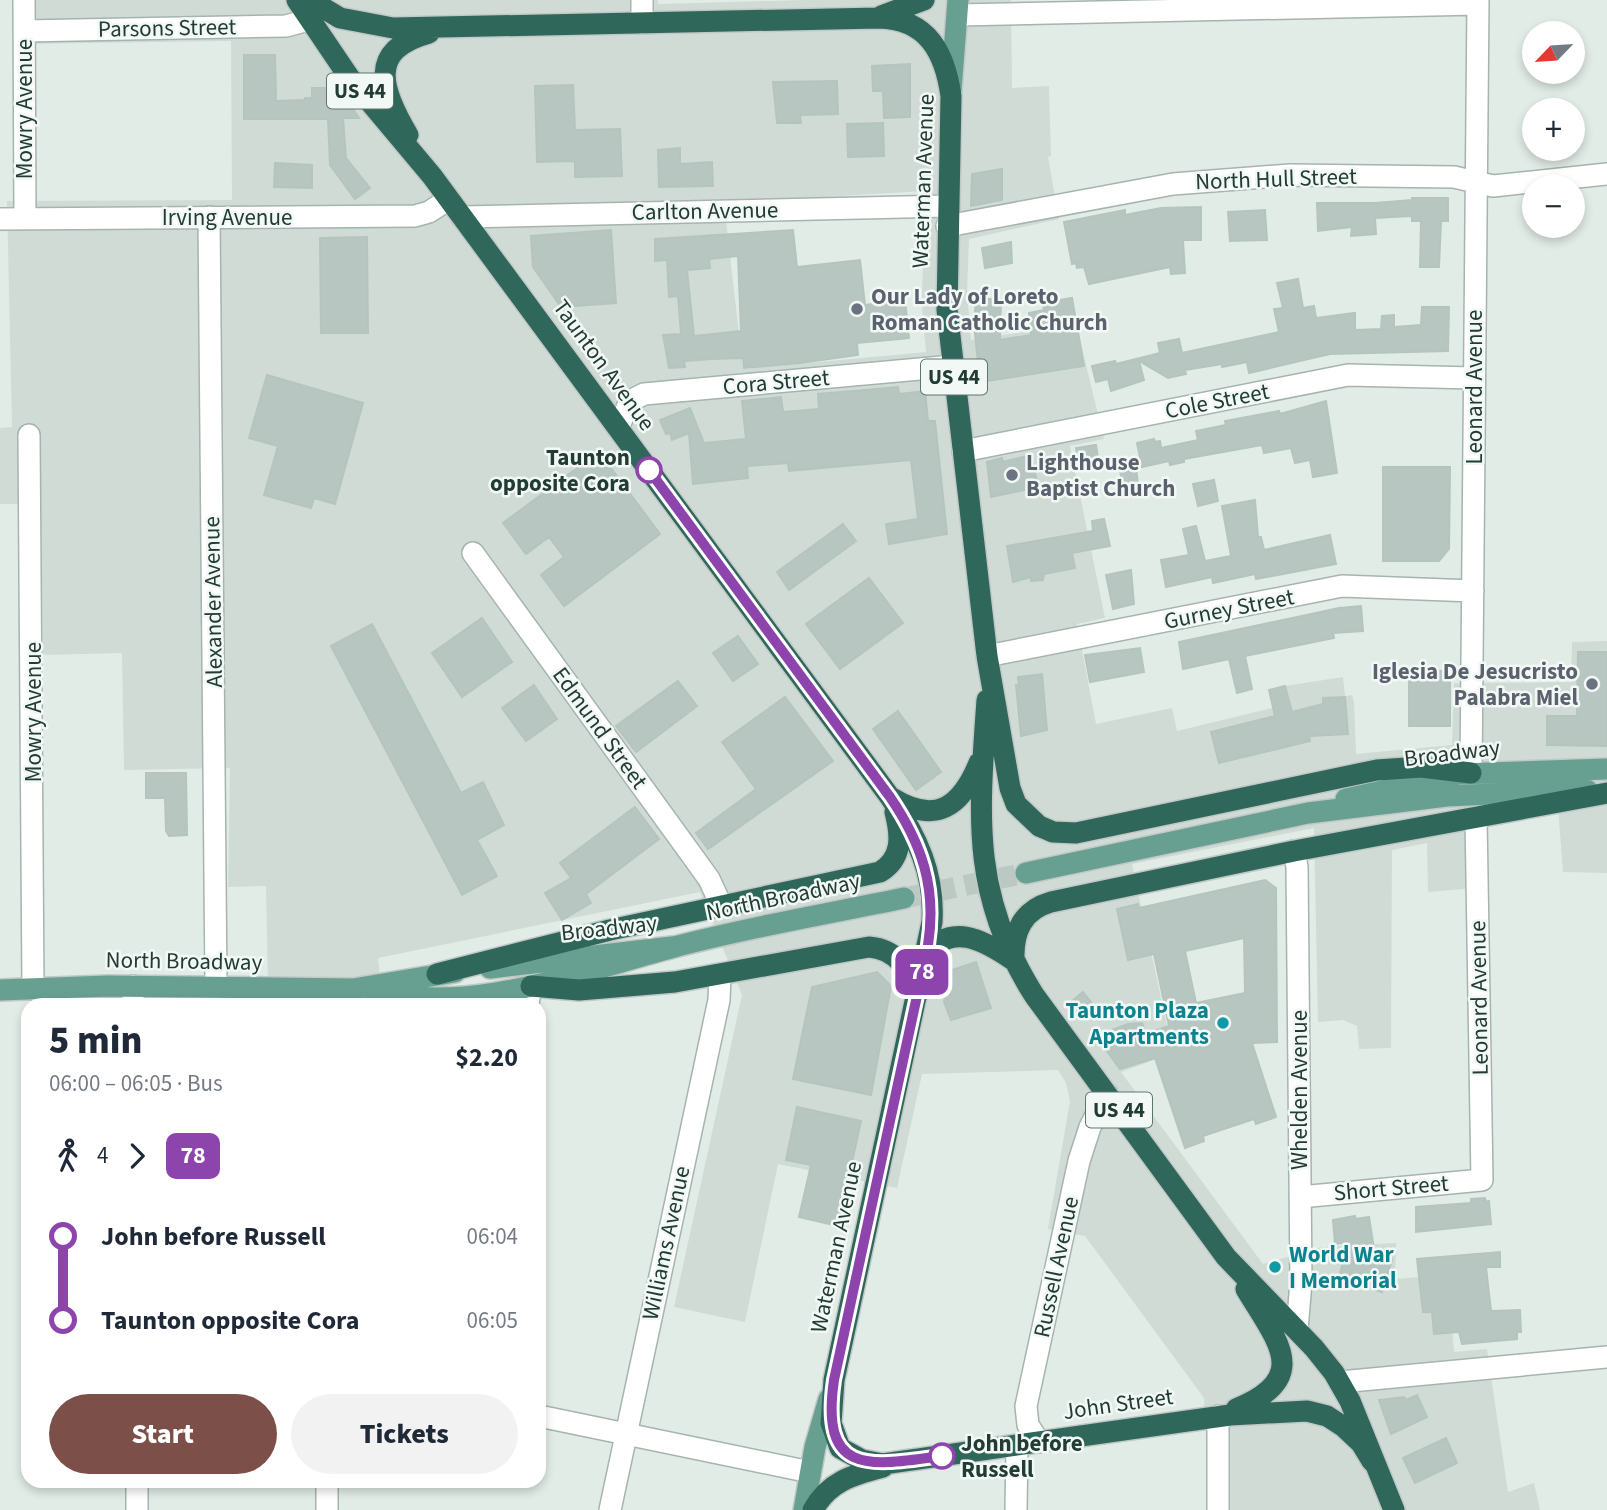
<!DOCTYPE html>
<meta charset="utf-8">
<style>
:root{--surface:#fff;--page:#f2f2f3;--text:#1f2937;--muted:#747a83;--accent:#7c4f48}
body{margin:0;font-family:"Source Sans 3",sans-serif;background:var(--page);color:var(--text);height:100vh;display:flex;flex-direction:column;font-size:26px;white-space:nowrap}
*{box-sizing:border-box;margin:0}
p{font-size:23px;color:var(--muted)}
.icon{flex:none;width:38px;height:38px;fill:none;stroke:currentColor;stroke-width:2;stroke-linecap:round;stroke-linejoin:round}
.map{position:relative;flex:1;overflow:hidden}
.details{position:absolute;left:21px;top:998px;width:525px;height:490px;display:flex;flex-direction:column;background:var(--surface);border-radius:21px;box-shadow:0 4px 10px #0003}
.details>*{flex:none}
.badge{padding:0 14px;border-radius:10px;font-size:24px;line-height:46px}
.needle{width:46px;rotate:245deg}
.fabs{position:absolute;left:1522px;top:21px;display:grid;gap:14px}
.fabs a{display:grid;place-items:center;width:63px;height:63px;border-radius:50%;background:var(--surface);box-shadow:0 4px 10px #0003;font-size:35px}
.map>.badge{position:absolute;translate:-50% -50%;box-shadow:0 0 0 4px #fff}
.legs{display:flex;align-items:center;gap:10px;height:77px;padding:0 28px;font-size:23px}
.legs p{margin-inline-start:auto}
.head{display:flex;align-items:center;justify-content:space-between;height:119px;padding:0 28px}
h1{font-size:38px;font-weight:800;line-height:52px}
.action{display:flex;gap:14px;margin-top:auto;padding:14px 28px}
.action a{flex:1;height:80px;border-radius:42px;background:var(--accent);color:#fff;font-size:28px;font-weight:800;line-height:80px;text-align:center}
.action a+a{background:var(--page);color:var(--text)}
ul{padding:0 28px;list-style:none}
li{display:flex;align-items:center;gap:24px;height:84px;font-size:26px}
li i{display:grid;place-items:center;width:10px;height:100%;margin:0 9px;background:currentColor}
li i::after{content:'';width:18px;height:18px;margin:-9px;border:5px solid;border-radius:50%;background:var(--surface)}
li p{margin-inline-start:auto}
li:first-child i{background:linear-gradient(#0000 50%,currentColor 0)}
li:last-child i{background:linear-gradient(currentColor 50%,#0000 0)}
.map>svg:first-child{display:block}
.built{fill:#d0dbd6;fill-rule:evenodd}
.building{fill:#b7c6c0;stroke:#b4c5be;stroke-width:2;fill-rule:evenodd}
.lines{fill:none;stroke-linecap:round;stroke-linejoin:round}
.major-tunnel{stroke:#bcc9c3;stroke-width:21;stroke-dasharray:21 10;stroke-linecap:butt}
.minor-casing{stroke:#a5b4ae;stroke-width:24}
.major-casing{stroke:#c1c8c6;stroke-width:24}
.highway-casing{stroke:#c1c8c6;stroke-width:24}
.minor{stroke:#fff;stroke-width:21}
.major{stroke:#67a090;stroke-width:21}
.highway{stroke:#2f675b;stroke-width:21}
.line-1-casing{stroke:#fff;stroke-width:16}
.line-1{stroke:#8e44ad;stroke-width:10}
.worship-dot{fill:#6b7280;stroke:#f2f8f5;stroke-width:2.5}
.stop-1-dot{fill:#fff;stroke:#8e44ad;stroke-width:3.5}
.culture-dot{fill:#0f9aa8;stroke:#f2f8f5;stroke-width:2.5}
.labels{text-anchor:middle;dominant-baseline:central;stroke-width:5;stroke-linejoin:round;paint-order:stroke}
.shield{fill:#f2f8f5;stroke:#60746e;stroke-width:2}
.shield-label{font-size:21px;font-weight:bold;fill:#223c34}
.street-label{font-size:23px;fill:#223c34;stroke:#f2f8f5}
.worship-label{font-size:23px;font-weight:bold;fill:#5b616d;stroke:#f2f8f5;text-anchor:start}
.stop-label{font-size:23px;font-weight:bold;fill:#223c34;stroke:#f2f8f5;text-anchor:end}
.culture-label{font-size:23px;font-weight:bold;fill:#0d838f;stroke:#f2f8f5;text-anchor:end}
</style>
<div class="map">
<svg width="1607" height="1510" viewBox="0 0 1607 1510">
<rect width="100%" height="100%" fill="#e2ece7"/>
<path class="built" d="M13,0H658V4L804,0H1011L1012,88L1049,86L1051,156L1048,157L1059,219L969,239L967,293L971,340L1076,324L1104,439L1070,446L1105,618L1077,624L1096,724L1172,708L1177,731L1289,704L1285,686L1343,677L1345,696L1352,695L1354,702L1356,754L1452,745L1454,683L1571,682L1572,642L1607,641V873L1563,872L1556,782L1472,787L1475,888L1428,892L1427,843L1392,850L1391,1048L1359,1049L1357,1026L1343,1020L1318,1022L1314,828L1132,864L1173,1053L1121,1072L1263,1264L1321,1247L1396,1243L1395,1279L1448,1275L1454,1352L1487,1349L1508,1492L1534,1483L1540,1510H1210L1204,1398L1085,1236L1048,1229L1070,1101L1066,1083L1058,1070L922,1074L897,1188L778,1164L745,1322L674,1307L742,995L700,892L378,958L383,1004H225V987H268L266,886L228,887L230,768L124,770L122,653L43,655L41,504H0V428L12,427L7,201L232,200L231,41L13,44ZM924,191L922,307L926,352L743,369L724,203Z"/>
<path class="building" d="M244,55H275L276,101L305,100V98H312V88H331V97H345L359,118H343L346,158L370,188L355,199L330,165L328,119H244Z
M910,64V117L884,118L883,91H873L872,66Z
M837,81L838,114L800,115L801,123H777L773,82Z
M573,85L575,130L620,129L622,176L575,177V161L537,162L535,86Z
M883,123L884,156L848,157L847,124Z
M680,148V164L712,162L713,186L659,187L658,150Z
M275,163L312,165V188L274,187Z
M1002,169V200L971,206L972,174Z
M1412,198H1448V221H1441L1439,267H1420L1421,221H1412V216L1375,218L1376,234L1351,236L1352,227L1318,231L1317,203H1375L1412,200Z
M1201,207V240H1183L1185,273L1171,274L1170,267L1089,284L1084,267L1077,268L1076,263L1072,264L1064,222L1125,210V215L1161,208Z
M1265,210L1267,240L1230,241L1228,212Z
M611,230L616,303L561,307L533,267L531,236Z
M793,230L797,267L860,260L865,305L905,300L909,338L857,343L858,355L800,363L744,368L743,358L712,359L684,361L685,367L669,368L663,335L681,334L678,296L669,297L667,260L655,261V239ZM738,256L741,331L694,336L687,270L710,268L709,259Z
M367,237L368,333H321L320,238Z
M1011,242L1012,263L985,268L982,248Z
M1298,279L1303,308L1314,306L1316,318L1355,313V330L1381,329L1382,316L1394,315V327L1421,325L1422,307H1449L1448,351L1330,354L1249,373L1247,362L1222,367V364L1185,370L1186,374L1168,378L1139,361L1144,380L1111,391L1108,379L1096,382L1092,366L1115,361L1116,364L1160,353L1158,343L1179,339L1182,353L1279,332L1274,309L1283,308L1277,283Z
M1072,298L1084,366L980,382L974,324L976,299H1001L1000,340L1031,335L1029,313L1044,310L1043,303Z
M267,375L363,403L335,504L314,498L311,508L264,495L278,446L249,438Z
M898,387L899,394L925,391L928,421H935L947,534L889,544L886,524L918,519L911,460L789,471L788,463L747,466L748,478L693,484L689,433L672,440L670,433L666,434L660,420L690,408L704,443L746,439L742,401L781,397L783,412L819,409L818,394Z
M1326,401L1337,473L1313,477L1310,460L1295,463L1291,448L1264,453L1262,445L1184,459V462L1170,465L1169,461L1142,467L1137,443L1154,439L1155,442L1160,441L1161,448L1198,440L1196,431L1226,425L1225,421L1279,411L1280,414Z
M1096,445L1099,464L1080,468L1076,448Z
M599,452L660,534L564,606L541,575L564,557L549,537L526,554L503,523Z
M1031,455L1038,487L991,497L987,462L1002,458L1003,462Z
M1383,467H1450L1449,549L1439,561H1383Z
M1136,468L1138,484L1123,486L1120,470Z
M1214,480L1218,501L1198,506L1193,484Z
M1255,500L1258,537H1261L1264,550L1330,535L1336,564L1256,579L1255,574L1213,583L1212,577L1166,587L1161,560L1189,555L1183,529L1196,526L1205,561L1231,556L1222,506Z
M1104,519L1110,546L1072,553L1075,568L1044,574L1043,580L1031,581V577L1013,582L1007,546L1093,531L1092,521Z
M843,524L856,541L789,590L777,572Z
M1131,570L1134,604L1113,609L1106,575Z
M869,578L903,623L840,669L806,624Z
M1361,606L1363,631L1333,633L1334,638L1245,656L1252,689L1237,693L1229,659L1183,669L1179,642L1339,608Z
M482,618L512,662L462,697L432,653Z
M372,624L461,793L483,782L504,825L477,840L497,876L462,895L331,646Z
M738,636L758,664L733,681L713,653Z
M1140,648L1144,672L1090,682L1085,655Z
M1578,652H1607V746L1547,745V716H1577Z
M1409,671H1450V726H1409Z
M1042,674L1047,730L1021,736L1016,685L1019,686L1018,677Z
M678,681L697,706L636,752L616,726Z
M534,685L557,719L526,741L502,708Z
M1285,686L1292,712L1323,704V698L1345,697L1348,734L1309,736L1310,741L1219,763L1211,732L1275,716L1269,690Z
M785,697L833,761L708,849L696,833L756,789L722,742Z
M898,711L941,772L916,790L873,729Z
M146,773H186L187,835L169,836L166,831L165,798H146Z
M635,807L659,839L586,894L591,903L562,920L545,893L571,878L560,863Z
M1265,880L1276,888L1277,1042L1252,1043L1276,1117L1256,1124L1254,1119L1203,1136L1204,1141L1185,1148L1155,1058L1120,1069L1096,1036L1128,1024L1142,1023L1146,1034L1169,1026L1154,954L1128,960L1117,909L1138,904L1139,908ZM1244,938L1245,993L1196,1003L1185,951Z
M976,962L991,1008L951,1020L944,1002L949,971Z
M877,972L891,986L871,1095L793,1079L812,987Z
M1083,992L1091,1002L1079,1012L1071,1002Z
M797,1107L861,1121L838,1226L799,1217L811,1165L786,1160Z
M1485,1198L1486,1202L1489,1201L1491,1224L1416,1232V1207L1471,1203V1199Z
M1355,1216L1356,1219L1369,1217L1375,1255L1392,1260L1382,1292L1355,1284L1357,1278L1340,1273L1349,1242L1335,1244L1333,1220Z
M1500,1252V1267H1486L1491,1311L1520,1310L1521,1332H1517V1339L1462,1344L1459,1332L1434,1334L1432,1312H1423L1417,1259Z
M1417,1395L1427,1417L1391,1434L1379,1400L1404,1397L1406,1400Z
M1446,1438L1457,1463L1415,1483L1403,1458Z"/>
<g class="lines">
<path class="major-tunnel" d="M904,898L1026,873"/>
<defs>
<path id="minor" d="M24,0L25,219
M642,0V23
M958,15L1478,4
M24,31L286,26L308,20
M209,217L216,987
M462,217L948,206
M0,219L415,216L429,212L449,199
M947,226L1173,184L1290,175L1454,177L1493,186L1607,174
M618,428L630,401L644,394L953,366
M29,435L33,989
M963,451L1348,375L1474,378
M473,553L709,879L721,905
M987,656L1342,586L1473,591
M1471,773L1478,0
M1294,851L1297,867L1301,1282L1297,1330
M133,986V1004
M528,1004L531,986
M1300,1197L1482,1180L1476,817
M1340,1382L1607,1357
M539,1416L810,1472
M1039,1442L1028,1425L1026,1406L1079,1161L1090,1127L1107,1094
M137,1480V1510
M327,1480V1510
M610,1510L719,1000L720,975
M1016,1510L1017,1445
M1218,1510V1416"/>
<path id="major" d="M951,90L958,0
M1346,799L1459,774L1607,769
M1026,873L1308,813L1447,796L1587,790
M490,968L672,947
M370,989C464,1018 583,971 674,947C749,927 827,914 904,898
M0,990L107,986L353,989L455,972
M804,1510L815,1447L829,1399"/>
<path id="highway" d="M297,0L349,77L432,176L890,797C917,836 935,874 932,922L834,1380L831,1423L840,1448L862,1460L883,1464L1230,1415L1307,1411L1327,1416L1344,1427L1361,1443L1372,1461
M310,0L340,18L393,28L879,18C928,19 945,53 951,96L947,310L987,656L1010,788L1016,804L1039,826L1053,832L1076,833L1377,770L1421,767L1471,773
M881,16L924,0
M408,135C382,91 366,50 429,33
M987,700C979,814 970,894 1034,995L1226,1257L1314,1348L1334,1373L1350,1401L1394,1510
M892,798C936,825 961,807 979,763
M925,957C950,920 985,941 1013,960
M1014,959C1013,931 1023,910 1051,902L1294,851L1607,793
M437,974L610,930L880,872C903,858 901,836 895,812
M531,986L579,990L675,982L869,947C897,949 909,970 917,995
M1236,1409C1313,1378 1277,1341 1246,1289
M813,1510C829,1481 853,1475 883,1467"/>
</defs>
<use href="#minor" class="minor-casing"/>
<use href="#major" class="major-casing"/>
<use href="#highway" class="highway-casing"/>
<use href="#minor" class="minor"/>
<use href="#major" class="major"/>
<use href="#highway" class="highway"/>
</g>
<g class="lines">
<defs>
<path id="line-1" d="M649,470L890,797C922,844 937,888 928,945L834,1380C820,1476 869,1466 942,1456"/>
</defs>
<use href="#line-1" class="line-1-casing"/>
<use href="#line-1" class="line-1"/>
</g>
<g class="worship-dot">
<circle cx="857" cy="309" r="7"/>
<circle cx="1012" cy="475" r="7"/>
<circle cx="1592" cy="684" r="7"/>
</g>
<g class="stop-1-dot">
<circle cx="649" cy="470" r="12"/>
<circle cx="942" cy="1456" r="12"/>
</g>
<g class="culture-dot">
<circle cx="1223" cy="1023" r="7"/>
<circle cx="1275" cy="1267" r="7"/>
</g>
<g class="labels">
<g class="shield">
<rect x="327" y="73.5" width="66" height="35" rx="5"/>
<rect x="921" y="359.5" width="66" height="35" rx="5"/>
<rect x="1086" y="1092.5" width="66" height="35" rx="5"/>
</g>
<g class="shield-label">
<text x="360" y="91">US 44</text>
<text x="954" y="377">US 44</text>
<text x="1119" y="1110">US 44</text>
</g>
<g class="street-label">
<text transform="translate(167 28) rotate(-1)">Parsons Street</text>
<text transform="translate(24 109) rotate(-90)">Mowry Avenue</text>
<text transform="translate(1276 179) rotate(-2)">North Hull Street</text>
<text transform="translate(923 181) rotate(-88)">Waterman Avenue</text>
<text transform="translate(705 211) rotate(-1)">Carlton Avenue</text>
<text x="227" y="217">Irving Avenue</text>
<text transform="translate(604 365) rotate(54)">Taunton Avenue</text>
<text transform="translate(776 382) rotate(-5)">Cora Street</text>
<text transform="translate(1474 387) rotate(-90)">Leonard Avenue</text>
<text transform="translate(1217 401) rotate(-11)">Cole Street</text>
<text transform="translate(213 602) rotate(-91)">Alexander Avenue</text>
<text transform="translate(1229 609) rotate(-11)">Gurney Street</text>
<text transform="translate(33 712) rotate(-90)">Mowry Avenue</text>
<text transform="translate(600 728) rotate(54)">Edmund Street</text>
<text transform="translate(1452 753) rotate(-7)">Broadway</text>
<text transform="translate(783 897) rotate(-12)">North Broadway</text>
<text transform="translate(609 928) rotate(-6)">Broadway</text>
<text transform="translate(184 961) rotate(1)">North Broadway</text>
<text transform="translate(1479 998) rotate(-91)">Leonard Avenue</text>
<text transform="translate(1299 1090) rotate(-90)">Whelden Avenue</text>
<text transform="translate(1391 1188) rotate(-5)">Short Street</text>
<text transform="translate(666 1243) rotate(-78)">Williams Avenue</text>
<text transform="translate(836 1247) rotate(-78)">Waterman Avenue</text>
<text transform="translate(1056 1267) rotate(-78)">Russell Avenue</text>
<text transform="translate(1118 1404) rotate(-8)">John Street</text>
</g>
<g class="worship-label">
<text x="871" y="296">Our Lady of Loreto<tspan x="871" dy="26">Roman Catholic Church</tspan></text>
<text x="1026" y="462">Lighthouse<tspan x="1026" dy="26">Baptist Church</tspan></text>
<text x="1578" y="671" text-anchor="end">Iglesia De Jesucristo<tspan x="1578" dy="26">Palabra Miel</tspan></text>
</g>
<g class="stop-label">
<text x="630" y="457">Taunton<tspan x="630" dy="26">opposite Cora</tspan></text>
<text x="961" y="1443" text-anchor="start">John before<tspan x="961" dy="26">Russell</tspan></text>
</g>
<g class="culture-label">
<text x="1209" y="1010">Taunton Plaza<tspan x="1209" dy="26">Apartments</tspan></text>
<text x="1289" y="1254" text-anchor="start">World War<tspan x="1289" dy="26">I Memorial</tspan></text>
</g>
</g>
</svg>
<div class="fabs">
<a><svg class="needle" viewBox="-14 -14 28 28"><path d="M0-13l5 13h-10z" fill="#e53935"/><path d="M0 13l5-13h-10z" fill="#747a83"/></svg></a>
<a>+</a>
<a>−</a>
</div>
<b class="badge" style="left:922px;top:972px;background:#8e44ad;color:#fff">78</b>
<section class="details">
<div class="head"><div><h1>5 min</h1><p>06:00 – 06:05 · Bus</p></div><b>$2.20</b></div>
<div class="legs"><svg class="icon" aria-label="walk" viewBox="0 0 24 24"><circle cx="13" cy="4" r="2"/><path d="M13 8l-2 6 4 7M11 14l-3 7M7 12l3-4h3l4 4"/></svg>4<svg class="icon" aria-label="forward" viewBox="0 0 24 24"><path d="M9 5l7 7-7 7"/></svg><b class="badge" style="background:#8e44ad;color:#fff">78</b></div>
<ul>
<li><i style="color:#8e44ad"></i><b>John before Russell</b><p>06:04</p></li>
<li><i style="color:#8e44ad"></i><b>Taunton opposite Cora</b><p>06:05</p></li>
</ul>
<div class="action"><a>Start</a><a>Tickets</a></div>
</section>
</div>
